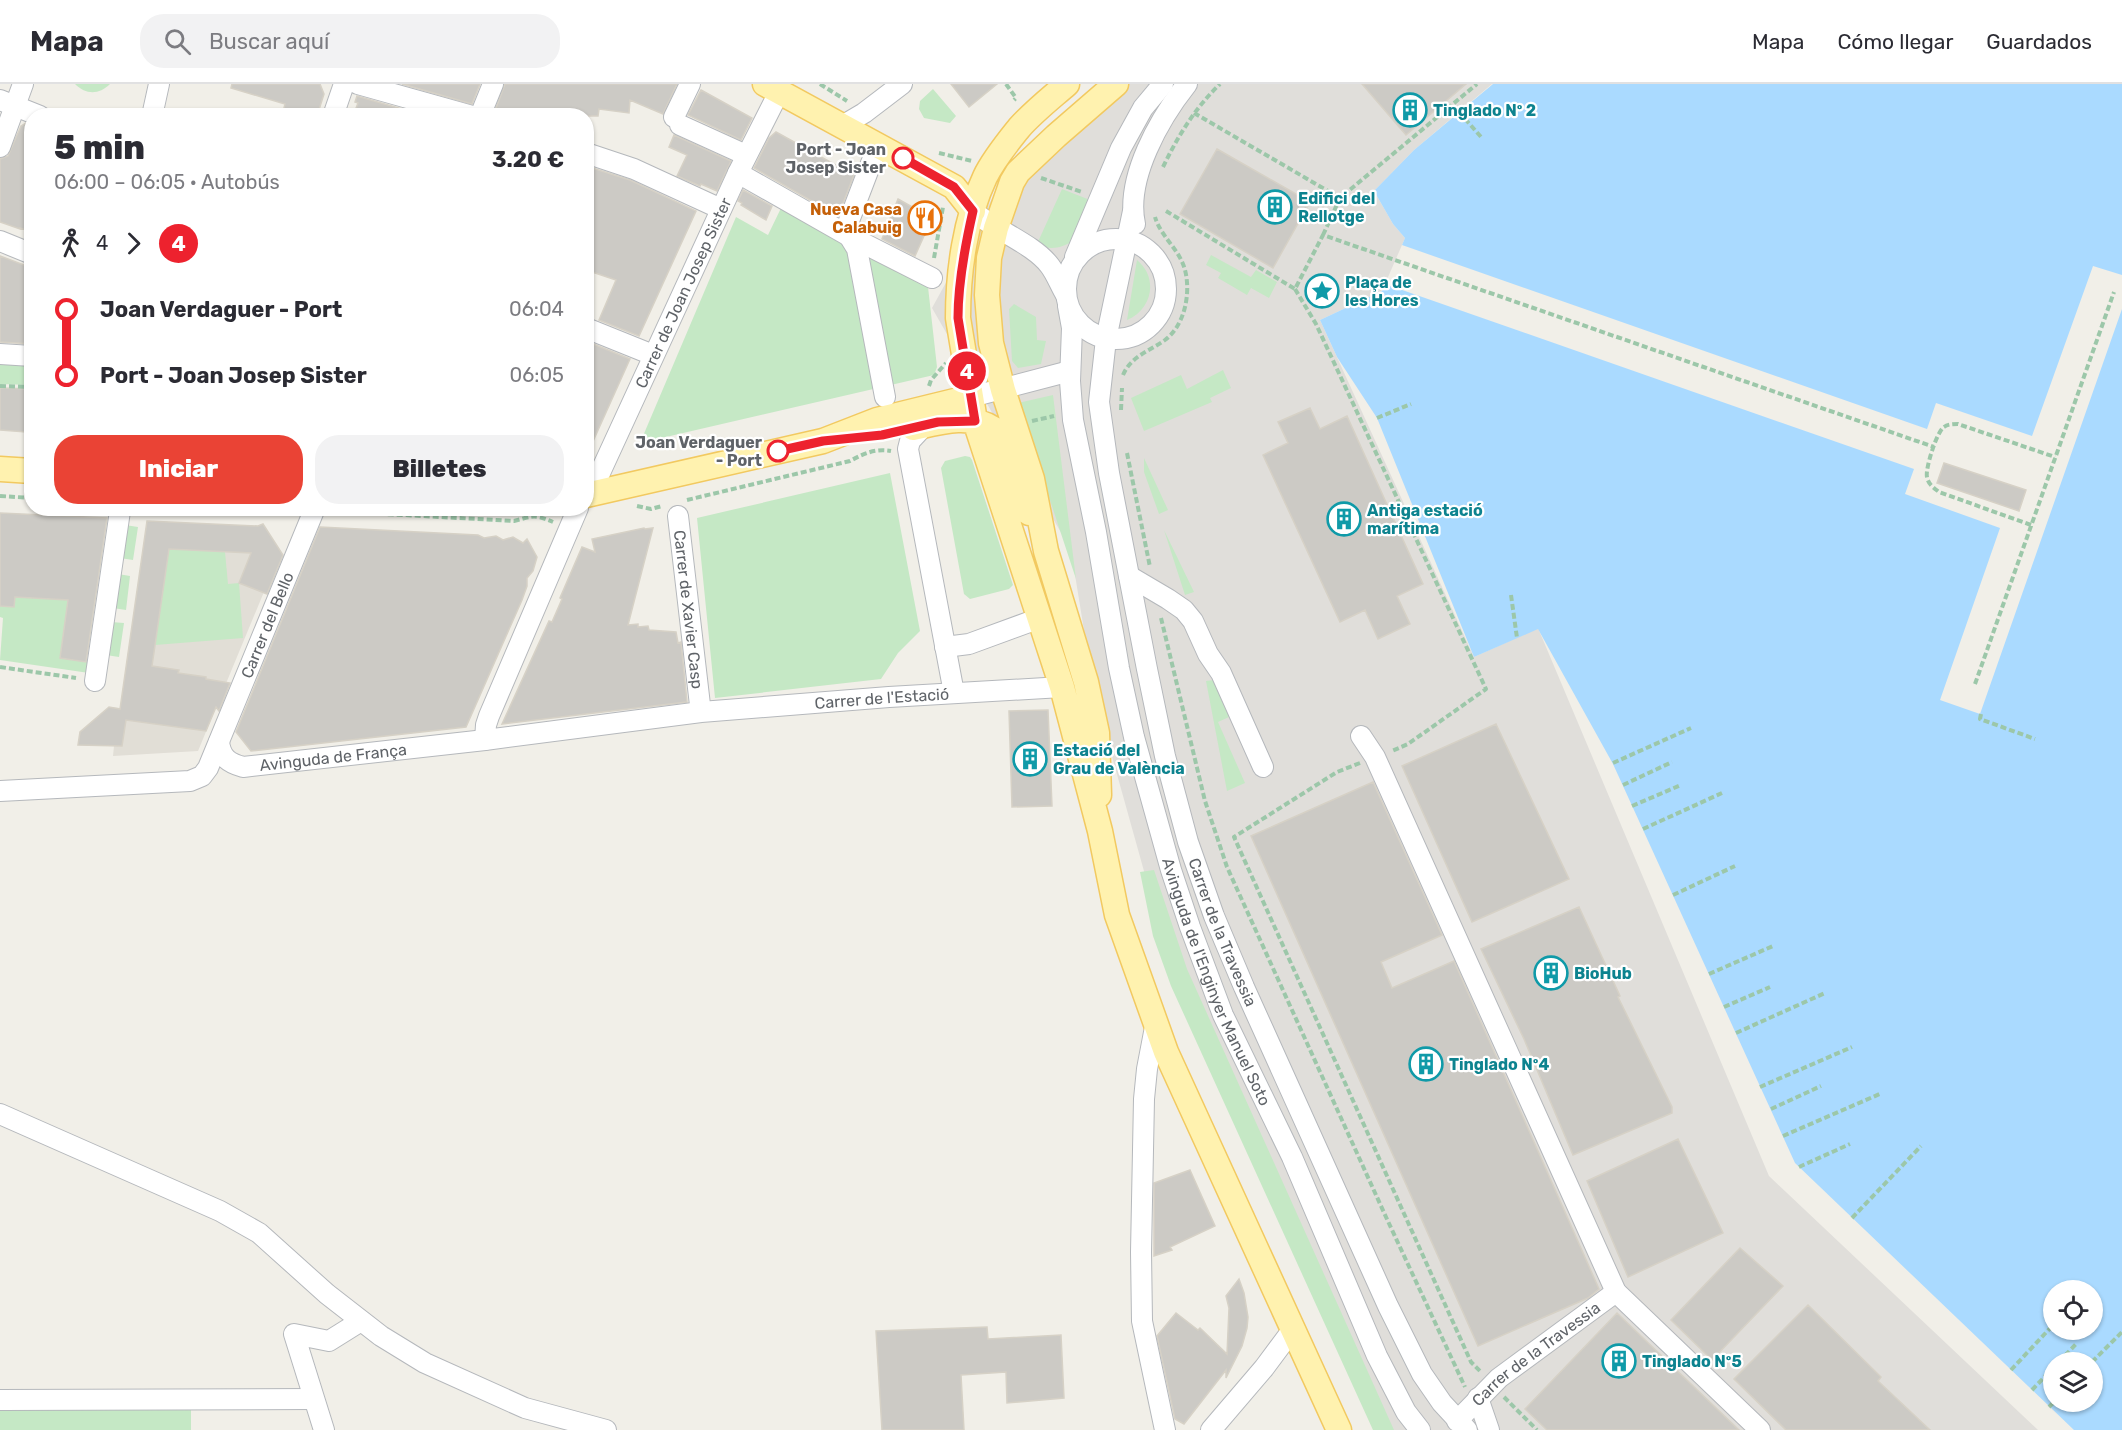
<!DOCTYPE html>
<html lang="es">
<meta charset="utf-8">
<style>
:root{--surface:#fff;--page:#f2f2f3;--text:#2b2b33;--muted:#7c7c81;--line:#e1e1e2;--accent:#ea4335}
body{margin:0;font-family:Rubik,sans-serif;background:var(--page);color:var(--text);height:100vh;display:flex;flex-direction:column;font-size:22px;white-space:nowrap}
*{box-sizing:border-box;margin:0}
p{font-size:20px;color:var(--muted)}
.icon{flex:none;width:33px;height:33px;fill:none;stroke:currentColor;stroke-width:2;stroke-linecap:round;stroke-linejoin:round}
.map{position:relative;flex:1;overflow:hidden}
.drawer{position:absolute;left:24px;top:24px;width:570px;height:408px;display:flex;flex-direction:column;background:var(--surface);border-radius:24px;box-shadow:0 2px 4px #0004}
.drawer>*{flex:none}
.badge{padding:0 12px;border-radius:20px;font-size:21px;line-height:39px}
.fabs{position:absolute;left:2043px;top:1196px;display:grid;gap:12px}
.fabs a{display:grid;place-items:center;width:60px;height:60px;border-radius:50%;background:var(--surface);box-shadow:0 2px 4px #0004;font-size:30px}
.map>.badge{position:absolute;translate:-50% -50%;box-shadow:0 0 0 3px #fff}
.legs{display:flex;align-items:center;gap:9px;height:66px;padding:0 30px;font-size:20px}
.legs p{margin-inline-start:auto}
.head{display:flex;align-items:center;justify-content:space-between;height:102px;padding:0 30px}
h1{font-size:33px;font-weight:800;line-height:45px}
.button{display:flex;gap:12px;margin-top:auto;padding:12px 30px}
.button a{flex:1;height:69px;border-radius:24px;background:var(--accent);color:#fff;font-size:24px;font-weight:800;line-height:69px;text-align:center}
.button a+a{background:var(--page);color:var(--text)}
ul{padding:0 30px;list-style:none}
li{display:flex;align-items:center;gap:21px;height:66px;font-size:22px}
li i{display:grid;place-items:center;width:9px;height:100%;margin:0 8px;background:currentColor}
li i::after{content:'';width:15px;height:15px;margin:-8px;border:4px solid;border-radius:50%;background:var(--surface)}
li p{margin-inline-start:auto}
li:first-child i{background:linear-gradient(#0000 50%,currentColor 0)}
li:last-child i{background:linear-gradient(currentColor 50%,#0000 0)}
header{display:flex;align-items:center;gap:36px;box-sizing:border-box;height:84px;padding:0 30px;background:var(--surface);border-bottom:2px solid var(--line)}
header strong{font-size:28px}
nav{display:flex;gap:33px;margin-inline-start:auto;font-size:21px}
.search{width:420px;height:54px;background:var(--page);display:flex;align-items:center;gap:15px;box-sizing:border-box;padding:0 21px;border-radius:24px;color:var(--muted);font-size:22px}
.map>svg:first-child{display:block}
.industrial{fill:#e0deda}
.education{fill:#e1ded6}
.green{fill:#c5e8c5}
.water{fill:#aadaff;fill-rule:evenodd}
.building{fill:#cccac5;stroke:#d6d1c6;stroke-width:1.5}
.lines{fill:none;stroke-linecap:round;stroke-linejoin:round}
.minor-casing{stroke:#b5b8bc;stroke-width:22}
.major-casing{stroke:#f2c960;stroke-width:27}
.path{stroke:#9cc7a9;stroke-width:4;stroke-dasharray:6 3;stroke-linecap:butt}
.minor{stroke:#fff;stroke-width:20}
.major{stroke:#fff2af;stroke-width:24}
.line-1-casing{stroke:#fff;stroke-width:14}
.line-1{stroke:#ed222e;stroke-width:9}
.stop-1-dot{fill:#fff;stroke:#ed222e;stroke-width:3}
.labels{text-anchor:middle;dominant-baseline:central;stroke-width:4.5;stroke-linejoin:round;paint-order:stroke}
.culture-label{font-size:16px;font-weight:bold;fill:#0d838f;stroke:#fff;text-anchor:start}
.stop-label{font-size:16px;font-weight:bold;fill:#5f6368;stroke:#fff;text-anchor:end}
.food-label{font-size:16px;font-weight:bold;fill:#c56008;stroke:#fff;text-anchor:end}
.street-label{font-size:16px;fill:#5f6368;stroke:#fff}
</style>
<header>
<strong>Mapa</strong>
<div class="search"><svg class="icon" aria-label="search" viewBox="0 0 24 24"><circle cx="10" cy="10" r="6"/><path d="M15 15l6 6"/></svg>Buscar aquí</div>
<nav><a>Mapa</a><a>Cómo llegar</a><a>Guardados</a></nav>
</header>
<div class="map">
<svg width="2122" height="1346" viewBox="0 0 2122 1346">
<rect width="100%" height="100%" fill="#f1efe8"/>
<path class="industrial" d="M1110,0H1492L1414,66L1374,107L1393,140L1405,154L1382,207L1320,236L1474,573L1538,544L1769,1092L2038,1346H1386L1161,848L1094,608L1071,466L932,224L1016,71Z"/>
<path class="education" d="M147,437L258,442L263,440L283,472L278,474L198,667L113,672L114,662L78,661L109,623L120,624Z"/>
<path class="green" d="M75,0H110C99,11 86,11 75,0Z
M933,5L956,32L950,39L924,34L919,25L920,17Z
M1062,105L1090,116L1073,157C1062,164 1049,167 1037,160Z
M782,122L927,194L937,283L934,291L640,359L736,133L768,151Z
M1211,171L1251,193L1256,186L1277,198L1269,214L1251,204L1247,211L1218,194L1221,189L1206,181Z
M1137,176C1159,194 1152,226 1127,236Z
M1014,220L1036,233L1037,256L1046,257L1041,280L1018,284L1012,277L1009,225Z
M0,276L31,278V301L0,300Z
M1223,286L1231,304L1210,314L1212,318L1144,347L1131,314L1181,291L1187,305Z
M1053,311L1076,495L1018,319Z
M965,372L970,373L972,376L1013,501L1009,505L970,515L964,510L941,384L945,377Z
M1144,374L1168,426L1159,430L1144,388Z
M890,389L920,547L898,569L881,595L715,614L697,434Z
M125,441L138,443L133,476L120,474Z
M1164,446L1194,508L1185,511Z
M169,465L225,468L228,500L239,499L243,554L155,561Z
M118,490L130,492L126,526L113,524Z
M15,513L68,516L60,574L91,578L89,589L0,576L3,534L0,533V522L14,523Z
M111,538L124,539L119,573L106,571Z
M1214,596L1229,633L1218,638L1245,699L1227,707L1206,597Z
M1154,786L1187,885L1394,1346H1373L1171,902L1153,852L1140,788Z
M0,1324L191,1325V1346H0Z"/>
<path class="water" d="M1493,0H2122V191L2093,182L2032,352L1936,319L1927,345L1402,161L1405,154L1393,140L1374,107L1414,66Z
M1385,200L1914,385L1905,410L2000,444L1940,616L1980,630L2122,225V1346H2074L1795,1079L1613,680L1538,545L1474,573L1377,334L1337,273L1320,236L1382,207ZM2054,1206H2092V1245H2054ZM2054,1278H2092V1317H2054Z"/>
<path class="building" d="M232,0H320L324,10L317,32H282L285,20L231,4Z
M402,0H480L472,20Z
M505,0H677L663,30L630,16L629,29L599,25L598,32H493Z
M951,0H997L969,23Z
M1362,0H1466L1406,51Z
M701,6L752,34L741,56L688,31Z
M357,12L426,32H353L358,19L355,18Z
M26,39L32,42V148L20,144V145L0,138V75L8,72L21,42Z
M776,48L854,91L838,132L754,84L769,54Z
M674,51L731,77L717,107L701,100L700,102L677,92L687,71L669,63Z
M1217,65L1310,118L1273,184L1180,130Z
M586,82L630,96L696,127L639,252L599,236L616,196L586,186Z
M743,106L772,122L766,136L741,121L742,119L738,117Z
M898,115L932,134L915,172L882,155Z
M0,172L32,184V260L0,258Z
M586,257L630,275L586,373Z
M0,304L32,305V345H27L26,348L0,346Z
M1310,324L1320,345L1347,332L1423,500L1397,512L1410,540L1378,555L1365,526L1340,538L1263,371L1288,359L1278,338Z
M1944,379L2026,406L2019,427L1937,399Z
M0,429L107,434L86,578L60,574L68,516L15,513L14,523L0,522Z
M147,437L258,442L263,440L283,471L267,510L239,499L251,469L169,465L152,582L179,586L178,589L206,593V595L230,599L219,627L216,623L206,647L126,636L122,662L78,661L80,648L109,623L120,625Z
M320,443L478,451L484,454L496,452L503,456L513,453L523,459L527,455L537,473L533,487L527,494V502L522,516L466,643L251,667L236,648Z
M644,444L645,445L653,444L628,541L638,540V543L648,542L649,546L676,548L678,559L681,558L687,618L502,640L549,537L552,538L562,515L560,514L582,463L595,468L592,455Z
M1048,626L1052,722L1012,723L1009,627Z
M1496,640L1569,795L1472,838L1402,682Z
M1373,698L1442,851L1381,878L1392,904L1454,877L1599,1205L1588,1214L1478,1262L1251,752Z
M1579,823L1620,912L1618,913L1672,1023V1029L1573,1071L1524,955L1481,865Z
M1678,1055L1723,1149L1628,1193L1587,1097Z
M1190,1086L1215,1142L1170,1163L1172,1166L1154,1172V1099Z
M1740,1164L1783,1202L1712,1276L1671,1236Z
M1239,1195L1244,1209L1248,1233L1247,1244L1242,1262L1226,1294V1286L1184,1340L1175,1335L1157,1252L1176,1229L1198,1246L1200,1244L1227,1270L1229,1224L1226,1212Z
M1808,1221L1881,1293L1878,1297L1930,1346H1786L1734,1295Z
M1617,1229L1739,1346H1547L1525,1325Z
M987,1243L988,1255L1061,1251L1064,1314L1007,1319L1006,1288L961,1291L964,1346H882L876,1247Z"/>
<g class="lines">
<defs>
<g id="minor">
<path d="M358,0L472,32"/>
<path d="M0,16L40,32"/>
<path d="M152,32L159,0"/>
<path d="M333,32L344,0"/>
<path d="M480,32L493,0"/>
<path d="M674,33L690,0"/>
<path d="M680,41L746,71"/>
<path d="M842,42L864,29L902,0"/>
<path d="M878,61L847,142L849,152L857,165L885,313"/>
<path d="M0,63L23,0"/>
<path d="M586,69L634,85L721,125"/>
<path d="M738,89L849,152L932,194"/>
<path d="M973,127C994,146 1034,160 1050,182C1056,190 1060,201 1066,211"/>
<path id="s1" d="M1133,127L1106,255L1099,318L1109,389L1147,585L1165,672L1188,758L1214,832L1244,903L1388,1222L1422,1290L1442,1319L1467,1346"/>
<path d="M1135,140C1125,94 1160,34 1187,0"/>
<circle cx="1116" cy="205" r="50"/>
<path d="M0,157L32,170"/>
<path d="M1075,173L1121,64L1143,24L1163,0"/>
<path id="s2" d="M1068,222L1072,244L1070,297L1073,336L1096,448L1119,584L1134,653L1171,786L1190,843L1223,931L1292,1073L1377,1272L1406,1328L1420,1346"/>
<path d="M586,244L653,271"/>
<path d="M0,270L32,272"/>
<path d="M971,313L1070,287"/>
<path d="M924,342L910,357L908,365L954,609"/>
<path id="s3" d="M586,408L599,391L738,89L779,8"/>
<path id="s4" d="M678,432L700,621"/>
<path d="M1129,492L1168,515L1184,526L1193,537L1208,570L1221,589L1263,683"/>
<path d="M945,563L969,560L1040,534"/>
<path d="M95,597L120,427"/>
<path d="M1361,652L1375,673L1616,1208L1760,1346"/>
<path d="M485,656L486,641L489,632L578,424"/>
<path id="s5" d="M219,658C221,674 229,679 243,683L485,656L701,628L889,613L1062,603"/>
<path id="s6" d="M0,707L190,697L202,692L208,684L315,424"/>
<path d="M1156,938L1147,985L1144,1015L1141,1168L1142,1237L1165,1346"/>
<path d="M0,1030L220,1127L259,1149L327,1210L381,1252L425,1279L525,1324L606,1346"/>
<path d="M1478,1314L1489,1346"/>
<path d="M0,1316L313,1315"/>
<path id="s7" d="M1457,1337L1499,1294L1616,1208"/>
<path d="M324,1346L294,1250L329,1257L361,1237"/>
<path d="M1211,1346L1264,1284L1293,1245"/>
</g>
<path id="major" d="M765,0L954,103L973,127
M1067,0C1051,14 1033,28 1019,44C1007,59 993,76 985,93C965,135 958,188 958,234L975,337L1062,603L1100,747L1117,831L1166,968L1339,1346
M913,344C940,338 969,329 994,345L1029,429
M0,385L32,387
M586,411L823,357L877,336L971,313
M1099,711L1097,649L1086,598L1046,467L1032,395L1003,306L991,259L987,211L989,174L996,144L1012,98L1018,88L1056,52L1116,0"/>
</defs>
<use href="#minor" class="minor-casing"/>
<use href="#major" class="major-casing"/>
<path class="path" d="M820,0L847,17
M1006,0L1016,14L1014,16
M1459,28L1482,54
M1194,29L1340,114
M939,69L972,77
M1163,83C1178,52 1195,24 1220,0
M1041,94L1082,108
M1166,127L1295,205L1323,151L1934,363
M1323,151L1340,114L1477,0
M934,174L943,123
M1295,205L1316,240L1486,605L1408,660L1392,667
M1123,291C1131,272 1150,267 1165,256C1185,241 1191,209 1185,186C1180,166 1161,153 1155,133
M0,302L32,303
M929,302L931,296L946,279
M1121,326L1122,304
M1377,334L1411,320
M1032,337L1054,332
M1127,369L1150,483
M0,412L32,414
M687,416L850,377C863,370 875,364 891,367
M637,422L651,425L662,422
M235,424H247
M371,424L385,430L514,437C533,432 534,430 553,438
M2031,441L1939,408C1934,404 1928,400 1927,393C1925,385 1937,347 1944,343C1948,340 1953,340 1958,340L2055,373
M1511,511L1517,554
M1161,534L1205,717L1227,783L1386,1133L1465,1303
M0,583L76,594
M1975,600L2114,208
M1981,630L1980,635L2035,655
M1360,679L1337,688L1234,753L1471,1278L1481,1288
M1613,679L1691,644
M1623,701L1672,678
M1632,722L1681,701
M1643,745L1722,709
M1673,811L1735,782
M1709,890L1773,862
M1724,923L1770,903
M1736,949L1825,909
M1760,1003L1852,963
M1771,1025L1821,1002
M1783,1052L1882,1009
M1799,1083L1850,1060
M1852,1134L1921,1062
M2059,1278L2076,1260
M2092,1278L2122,1248
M2011,1286L2054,1240
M2032,1306L2054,1283
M1504,1313L1537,1346
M2049,1323L2055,1317"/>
<use href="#minor" class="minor"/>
<use href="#major" class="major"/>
</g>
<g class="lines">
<defs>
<path id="line-1" d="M778,367L823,357L882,351L938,338L975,337L958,234C958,198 965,162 973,127L954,103L903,74"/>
</defs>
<use href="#line-1" class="line-1-casing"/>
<use href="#line-1" class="line-1"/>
</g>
<defs>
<symbol id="building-ring" viewBox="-11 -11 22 22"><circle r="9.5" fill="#fff" stroke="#0f9aa8" stroke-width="1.5"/><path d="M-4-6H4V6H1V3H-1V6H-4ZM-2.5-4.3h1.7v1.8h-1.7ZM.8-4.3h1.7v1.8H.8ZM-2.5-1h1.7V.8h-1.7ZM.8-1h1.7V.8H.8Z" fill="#0f9aa8"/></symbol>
<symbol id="restaurant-ring" viewBox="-11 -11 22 22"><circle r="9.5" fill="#fff" stroke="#e8710a" stroke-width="1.5"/><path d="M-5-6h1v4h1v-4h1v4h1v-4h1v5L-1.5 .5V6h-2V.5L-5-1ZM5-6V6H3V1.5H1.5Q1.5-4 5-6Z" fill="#e8710a"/></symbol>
<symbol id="sight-ring" viewBox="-11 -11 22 22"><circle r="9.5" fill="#fff" stroke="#0f9aa8" stroke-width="1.5"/><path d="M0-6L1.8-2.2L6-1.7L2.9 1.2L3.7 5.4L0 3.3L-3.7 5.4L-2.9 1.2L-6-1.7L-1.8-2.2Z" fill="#0f9aa8"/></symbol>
</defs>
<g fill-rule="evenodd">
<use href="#building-ring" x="1391" y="7" width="38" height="38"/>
<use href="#building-ring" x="1256" y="104" width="38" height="38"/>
<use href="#restaurant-ring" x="906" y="115" width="38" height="38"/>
<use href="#sight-ring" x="1303" y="188" width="38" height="38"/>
<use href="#building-ring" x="1325" y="416" width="38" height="38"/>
<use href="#building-ring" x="1011" y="656" width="38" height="38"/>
<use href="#building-ring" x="1532" y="870" width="38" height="38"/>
<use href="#building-ring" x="1407" y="961" width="38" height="38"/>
<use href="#building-ring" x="1600" y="1258" width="38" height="38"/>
</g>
<g class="stop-1-dot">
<circle cx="903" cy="74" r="10"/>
<circle cx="778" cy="367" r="10"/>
</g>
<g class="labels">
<g class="culture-label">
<text x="1433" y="26">Tinglado Nº 2</text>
<text x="1298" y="114">Edifici del<tspan x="1298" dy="18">Rellotge</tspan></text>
<text x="1345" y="198">Plaça de<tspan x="1345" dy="18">les Hores</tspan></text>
<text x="1367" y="426">Antiga estació<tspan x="1367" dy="18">marítima</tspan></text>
<text x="1053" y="666">Estació del<tspan x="1053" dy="18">Grau de València</tspan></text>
<text x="1574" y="889">BioHub</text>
<text x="1449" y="980">Tinglado Nº4</text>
<text x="1642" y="1277">Tinglado Nº5</text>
</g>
<g class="stop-label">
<text x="886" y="65">Port - Joan<tspan x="886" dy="18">Josep Sister</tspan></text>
<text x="762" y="358">Joan Verdaguer<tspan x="762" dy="18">- Port</tspan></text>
</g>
<g class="food-label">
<text x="902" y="125">Nueva Casa<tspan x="902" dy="18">Calabuig</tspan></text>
</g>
<g class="street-label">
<text stroke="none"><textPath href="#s3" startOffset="222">Carrer de Joan Josep Sister</textPath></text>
<text stroke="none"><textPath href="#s4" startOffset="94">Carrer de Xavier Casp</textPath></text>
<text stroke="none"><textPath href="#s6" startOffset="368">Carrer del Bello</textPath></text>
<text stroke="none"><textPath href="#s5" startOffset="680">Carrer de l'Estació</textPath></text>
<text stroke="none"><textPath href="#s5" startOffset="128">Avinguda de França</textPath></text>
<text stroke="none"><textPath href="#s1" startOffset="740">Carrer de la Travessia</textPath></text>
<text stroke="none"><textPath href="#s2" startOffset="696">Avinguda de l'Enginyer Manuel Soto</textPath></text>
<text stroke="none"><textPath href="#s7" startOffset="104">Carrer de la Travessia</textPath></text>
</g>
</g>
</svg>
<div class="fabs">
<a><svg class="icon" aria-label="locate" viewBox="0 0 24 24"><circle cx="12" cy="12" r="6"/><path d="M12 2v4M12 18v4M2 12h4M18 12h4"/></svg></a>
<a><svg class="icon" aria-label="layers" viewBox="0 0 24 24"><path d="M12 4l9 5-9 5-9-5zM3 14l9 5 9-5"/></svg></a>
</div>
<b class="badge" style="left:967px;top:287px;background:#ed222e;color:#fff">4</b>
<section class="drawer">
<div class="head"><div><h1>5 min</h1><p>06:00 – 06:05 · Autobús</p></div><b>3.20 €</b></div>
<div class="legs"><svg class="icon" aria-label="walk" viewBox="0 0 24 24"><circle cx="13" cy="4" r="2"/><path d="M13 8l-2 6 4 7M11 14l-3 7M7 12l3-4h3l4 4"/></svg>4<svg class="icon" aria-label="forward" viewBox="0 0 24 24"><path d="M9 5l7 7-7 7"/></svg><b class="badge" style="background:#ed222e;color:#fff">4</b></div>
<ul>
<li><i style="color:#ed222e"></i><b>Joan Verdaguer - Port</b><p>06:04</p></li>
<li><i style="color:#ed222e"></i><b>Port - Joan Josep Sister</b><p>06:05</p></li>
</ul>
<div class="button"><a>Iniciar</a><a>Billetes</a></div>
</section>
</div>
